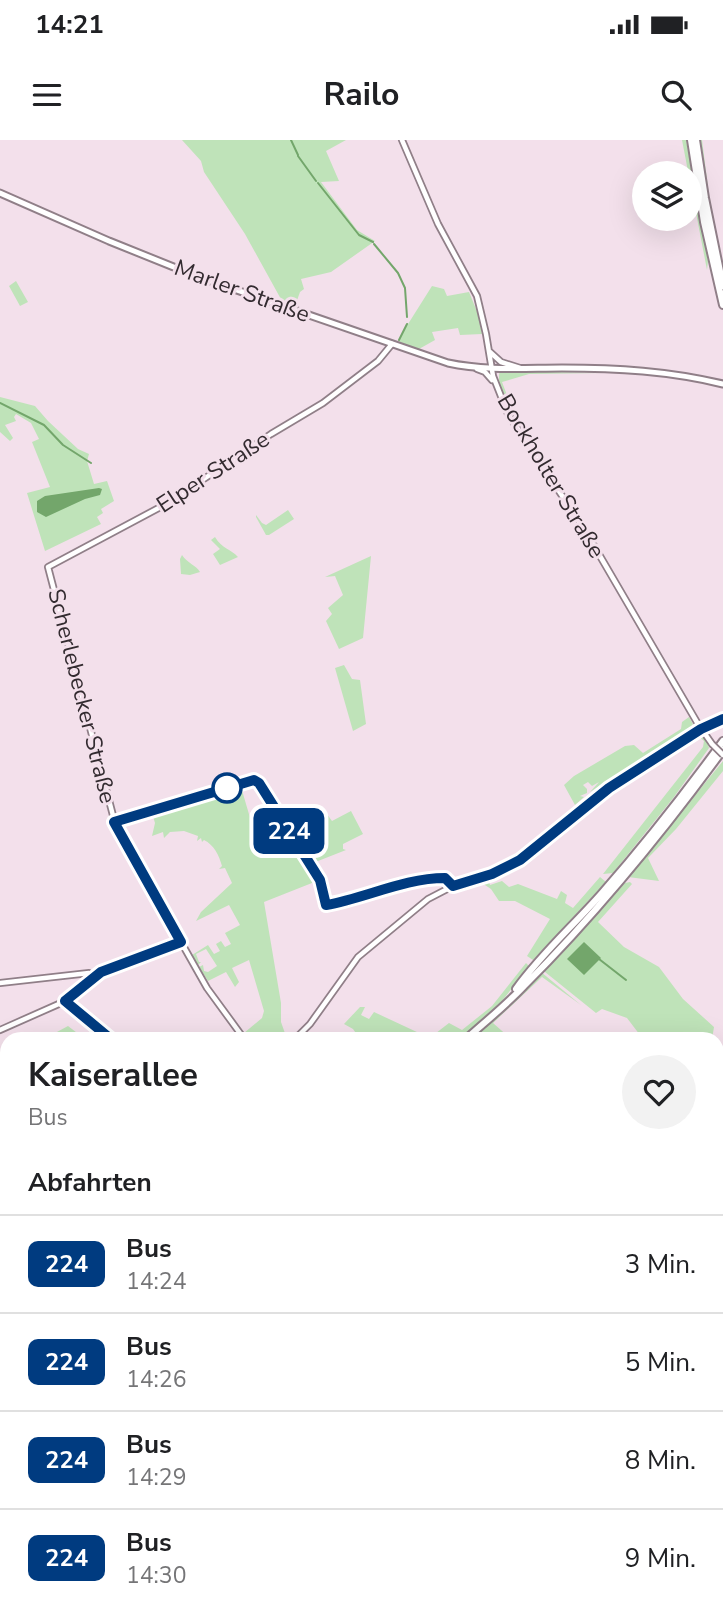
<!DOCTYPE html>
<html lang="de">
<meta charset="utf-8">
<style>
:root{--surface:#fff;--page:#f2f2f2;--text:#202124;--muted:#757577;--line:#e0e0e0}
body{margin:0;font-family:"Nunito Sans",sans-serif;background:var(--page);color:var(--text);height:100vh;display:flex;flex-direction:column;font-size:26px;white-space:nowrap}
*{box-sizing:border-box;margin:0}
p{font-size:23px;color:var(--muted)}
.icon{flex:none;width:38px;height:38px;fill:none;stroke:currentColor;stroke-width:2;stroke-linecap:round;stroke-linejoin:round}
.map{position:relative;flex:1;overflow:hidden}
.side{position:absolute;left:0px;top:892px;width:724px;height:590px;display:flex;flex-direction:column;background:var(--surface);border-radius:21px 21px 0 0;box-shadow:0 7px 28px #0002}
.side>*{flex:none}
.badge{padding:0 14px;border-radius:10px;font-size:24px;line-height:46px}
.fabs{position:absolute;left:632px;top:21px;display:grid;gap:14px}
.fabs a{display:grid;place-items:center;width:70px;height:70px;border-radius:50%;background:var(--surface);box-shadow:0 7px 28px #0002;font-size:35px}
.map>.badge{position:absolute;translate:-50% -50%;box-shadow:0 0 0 4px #fff}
h2{padding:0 28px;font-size:26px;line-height:63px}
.round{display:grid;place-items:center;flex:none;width:74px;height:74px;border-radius:37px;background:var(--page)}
.head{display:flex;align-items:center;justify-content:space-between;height:119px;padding:0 28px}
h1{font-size:33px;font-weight:700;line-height:52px}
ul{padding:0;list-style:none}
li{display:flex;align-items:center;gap:21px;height:98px;padding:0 28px;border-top:2px solid var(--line)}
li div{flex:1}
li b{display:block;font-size:26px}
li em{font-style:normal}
li .badge{min-width:77px;font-weight:700;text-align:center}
.status{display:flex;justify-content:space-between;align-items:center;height:49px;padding:0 35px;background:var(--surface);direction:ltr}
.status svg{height:19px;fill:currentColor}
header{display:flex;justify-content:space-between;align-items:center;height:91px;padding:0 28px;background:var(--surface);font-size:32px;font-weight:700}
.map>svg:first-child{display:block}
.green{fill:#bfe3b9}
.water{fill:#73a66b}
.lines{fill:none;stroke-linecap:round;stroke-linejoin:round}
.stream{stroke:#73a66b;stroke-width:2}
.secondary-casing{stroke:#907f88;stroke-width:8}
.primary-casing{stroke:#907f88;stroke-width:9}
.highway-casing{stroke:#907f88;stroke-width:10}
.secondary{stroke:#fff;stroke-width:4.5}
.primary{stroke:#fff;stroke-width:5}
.highway{stroke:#fff;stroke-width:6}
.secondary-bridge-casing{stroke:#907f88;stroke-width:8;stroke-linecap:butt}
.secondary-bridge{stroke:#fff;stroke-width:4.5}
.line-casing{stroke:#fff;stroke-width:16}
.line{stroke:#003b80;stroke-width:10}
.stop-dot{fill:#fff;stroke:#003b80;stroke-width:3.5}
.labels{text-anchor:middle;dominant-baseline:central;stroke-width:6;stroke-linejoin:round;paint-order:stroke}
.street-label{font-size:23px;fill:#332b30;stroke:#f3e0eb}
</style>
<div class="status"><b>14:21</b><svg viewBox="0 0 49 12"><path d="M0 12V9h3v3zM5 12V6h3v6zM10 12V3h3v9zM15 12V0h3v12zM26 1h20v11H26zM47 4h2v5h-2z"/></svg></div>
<header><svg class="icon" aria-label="menu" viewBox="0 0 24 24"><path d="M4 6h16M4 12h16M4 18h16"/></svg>Railo<svg class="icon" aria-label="search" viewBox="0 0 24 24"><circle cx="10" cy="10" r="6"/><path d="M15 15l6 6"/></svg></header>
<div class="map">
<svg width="723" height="1482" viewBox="0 0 723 1482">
<rect width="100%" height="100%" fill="#f3e0eb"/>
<path class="green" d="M182,0H346L326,11L339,41L321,42L357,90L375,101L331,132L301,139L304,149L300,152L295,166L282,161L245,94L204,32L201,21Z
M682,0H686L708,121L707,130Z
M700,0H702L709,55L723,125L714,86Z
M16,141L28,162L20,166L9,146Z
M432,146L444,149L447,156L469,152L478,174L482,194L460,195L458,188L432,192L435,200L419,209L399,202L403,192Z
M500,231L604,233L529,234L502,242L513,271L525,292C515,279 494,247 500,231Z
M0,257L35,266L48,281L78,309L89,314L87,321L94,344L107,341L114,361L101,369L103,373L97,377L101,384L45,411L27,353L50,347L32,302L39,299L31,283L16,274L14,277L16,281L5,285L13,298L10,301L0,292Z
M288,370L294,379L269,395H266L256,377V375L262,383L266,385Z
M215,397C222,409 231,409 238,417L220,425L213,414L220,409L211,400Z
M182,415C187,423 196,425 200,432L190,435L181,434L180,419Z
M371,416L363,498L339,509L326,481L332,474L328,468L343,455L335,436L325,437Z
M344,525L352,539L360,540L366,584L353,591L335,528Z
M689,577L693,584L690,589L590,652L599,642L592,646L588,642L583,645L587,649V653L580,656L584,657L575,665L564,645L574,636L625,606L634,605L643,613L681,589L682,582Z
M698,594L706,599L709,608L674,657L613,733L603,734L703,607L704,601L699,597L692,599L651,622Z
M674,601L668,606L594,656L591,654Z
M723,621V631L676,689L648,718L659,741L628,737Z
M241,647L251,681L276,675L317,741L264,762L281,863V882L287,899H251L244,893L262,878L264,871L249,820L232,828L239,842L235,847L226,832L208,841L199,827L203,825L204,831L208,832L217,826L206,809L196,814L199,822H201L198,825L192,815L208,805L214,814L220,811L216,804L221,801L225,807L231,804L225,793L240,785L229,765L196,781L201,772L232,743L225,728L219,729L222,726C219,715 214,705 204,700L202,702L201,698L197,701L198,696L184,691L170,692L164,698L163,692L152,696L155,683L152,673Z
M575,668L576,671L531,710L501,727L500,725L528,708Z
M324,670L332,681L351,671L363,694L343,704V709L346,710L313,723L303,708L310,705L319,684L328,679Z
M500,732L501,734L488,739L490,745L502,741L509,747L518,744L557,759L561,751L567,755L565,763L573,768L600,737L606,742L533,820L527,816L550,779L515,761H499L491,749L482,743L447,753V751Z
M630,742L632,744L598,782L624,807L659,827L683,859L714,887L712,899H643L627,878L602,869L596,873L545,832V828L625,743Z
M526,823L529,826L502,861L460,899L427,900L449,883L462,890L492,866Z
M541,832L581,865L542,837L493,883L511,899L469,900Z
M360,867H365L361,875L369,879L374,872L419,893L408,899H360L353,889L344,884Z
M68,886L85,899H44Z
M7,915V946L0,949V918Z
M7,1222V1350L5,1352L7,1351V1376L0,1362V1356L4,1353L0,1354V1326L2,1321L0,1316V1226Z
M32,1475H223L207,1482H27L28,1478Z
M248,1475H308L309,1482H266Z"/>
<path class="water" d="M99,348L102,349L100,355L85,359L46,377L37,372V361L45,356Z
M584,802L601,818L584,835L567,819Z"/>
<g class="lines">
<path class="stream" d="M291,0L298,15
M298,16L316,41
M318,43L359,95L373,102
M374,104L398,133L405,148L407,177
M399,200L407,184
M0,263L44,285L63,305L91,323
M599,819L626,840
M426,1475L429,1482
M370,1480L398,1481L412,1475
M351,1482L364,1480"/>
<defs>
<path id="secondary" d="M402,0L438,84L477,156L486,194L493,236L508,274L586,392L698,584L712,604
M490,212L501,222L520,228
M477,229L485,232L492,240
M0,843L89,833L94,837
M0,890L61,863L105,831L181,802
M245,900L207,848L116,687L48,427L168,363L271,294L323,263L378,221L392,204
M294,900L310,884L358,817L428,759L453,746L492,734L520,720L609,648L701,589L723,579
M0,1198L7,1192
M718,1392L723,1388
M309,1475L310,1482
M608,1482L616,1475"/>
<path id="primary" d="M0,53L109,101L196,136L448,223C485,231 525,228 562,228C617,228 669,231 723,244
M0,1223L7,1219"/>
<path id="highway" d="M691,0L704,82L723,165
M696,0L705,58L723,146
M516,849C541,814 574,785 602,753C645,704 685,653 723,601
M465,900C485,882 506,865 524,846C597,773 663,692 723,610"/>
</defs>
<use href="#secondary" class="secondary-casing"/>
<use href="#primary" class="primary-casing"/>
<use href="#highway" class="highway-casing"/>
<use href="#secondary" class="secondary"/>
<use href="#primary" class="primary"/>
<use href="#highway" class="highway"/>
<defs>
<path id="secondary-bridge" d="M712,604L723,615"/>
</defs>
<use href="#secondary-bridge" class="secondary-bridge-casing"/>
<use href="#secondary-bridge" class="secondary-bridge"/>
</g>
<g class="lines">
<defs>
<path id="line" d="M112,900L65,861L101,832L181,802L114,682L254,640L259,643L320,740L326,765C366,758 404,738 445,738L453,746L492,734L520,720L609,648L701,589L723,579"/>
</defs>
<use href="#line" class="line-casing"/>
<use href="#line" class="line"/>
</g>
<circle class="stop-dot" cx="227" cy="648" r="14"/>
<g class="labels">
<g class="street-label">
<text transform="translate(242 151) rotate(20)">Marler Straße</text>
<text transform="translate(213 332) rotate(-33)">Elper Straße</text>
<text transform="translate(551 336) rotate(59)">Bockholter Straße</text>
<text transform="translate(82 556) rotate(76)">Scherlebecker Straße</text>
</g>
</g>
</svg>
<div class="fabs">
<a><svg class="icon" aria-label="layers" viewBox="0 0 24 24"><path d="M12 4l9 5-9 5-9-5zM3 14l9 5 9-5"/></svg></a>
</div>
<b class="badge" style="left:289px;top:691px;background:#003b80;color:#fff">224</b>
<section class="side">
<div class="head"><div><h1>Kaiserallee</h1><p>Bus</p></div><a class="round"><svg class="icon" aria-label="heart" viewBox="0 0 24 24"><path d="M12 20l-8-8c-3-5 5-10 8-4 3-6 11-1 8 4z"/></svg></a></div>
<h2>Abfahrten</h2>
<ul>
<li><span class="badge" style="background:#003b80;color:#fff">224</span><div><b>Bus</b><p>14:24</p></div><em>3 Min.</em></li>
<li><span class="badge" style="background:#003b80;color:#fff">224</span><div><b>Bus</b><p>14:26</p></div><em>5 Min.</em></li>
<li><span class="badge" style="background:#003b80;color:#fff">224</span><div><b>Bus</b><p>14:29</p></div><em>8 Min.</em></li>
<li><span class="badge" style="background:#003b80;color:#fff">224</span><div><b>Bus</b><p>14:30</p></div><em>9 Min.</em></li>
</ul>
</section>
</div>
